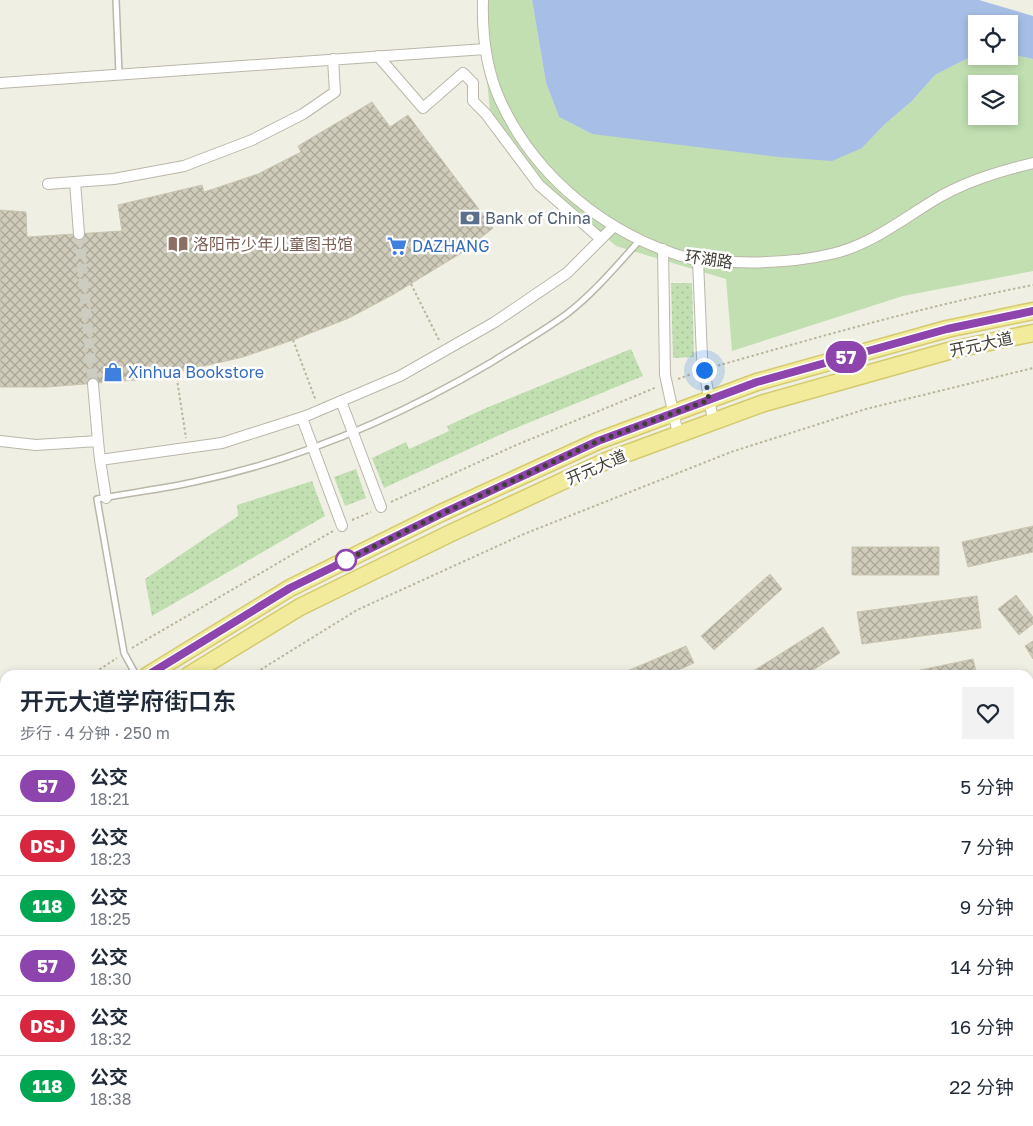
<!DOCTYPE html>
<html lang="zh">
<meta charset="utf-8">
<style>
:root{--surface:#fff;--page:#f2f2f3;--text:#1f2937;--muted:#747a83;--line:#e0e1e3}
body{margin:0;font-family:"Golos Text","Noto Sans SC",sans-serif;background:var(--page);color:var(--text);height:100vh;display:flex;flex-direction:column;font-size:19px;white-space:nowrap}
*{box-sizing:border-box;margin:0}
p{font-size:16px;color:var(--muted)}
.icon{flex:none;width:28px;height:28px;fill:none;stroke:currentColor;stroke-width:2;stroke-linecap:round;stroke-linejoin:round}
.map{position:relative;flex:1;overflow:hidden}
.sheet{position:absolute;left:0px;top:670px;width:1034px;height:456px;display:flex;flex-direction:column;background:var(--surface);border-radius:15px 15px 0 0;box-shadow:0 2px 8px #0003}
.sheet>*{flex:none}
.badge{padding:0 10px;border-radius:16px;font-size:18px;line-height:32px}
.tools{position:absolute;left:968px;top:15px;display:grid;gap:10px}
.tools a{display:grid;place-items:center;width:50px;height:50px;border-radius:0px;background:var(--surface);box-shadow:0 2px 8px #0003;font-size:25px}
.you{position:absolute;width:25px;height:25px;margin:-12px;border:4px solid #fff;border-radius:50%;background:#1a73e8;box-shadow:0 0 0 8px #1a73e833}
.map>.badge{position:absolute;translate:-50% -50%;box-shadow:0 0 0 2px #fff}
.round{display:grid;place-items:center;flex:none;width:52px;height:52px;border-radius:0px;background:var(--page)}
.overview{display:flex;align-items:center;justify-content:space-between;height:85px;padding:0 20px}
h1{font-size:24px;font-weight:600;line-height:38px}
ul{padding:0;list-style:none}
li{display:flex;align-items:center;gap:15px;height:60px;padding:0 20px;border-top:1px solid var(--line)}
li div{flex:1}
li b{display:block;font-size:19px}
li em{font-style:normal}
li .badge{min-width:55px;font-weight:700;text-align:center}
.map>svg:first-child{display:block}
.grass{fill:url(#grass-dots)}
.park{fill:#c1dfb1;fill-rule:evenodd}
.water{fill:#a7bfe6}
.building{fill:url(#building-cross-hatch);stroke:#cac5af}
.lines{fill:none;stroke-linecap:round;stroke-linejoin:round}
.street-tunnel{stroke:#cdccc1;stroke-width:10;stroke-dasharray:10 5;stroke-linecap:butt}
.lane-casing{stroke:#bab7a8;stroke-width:8}
.street-casing{stroke:#bab7a8;stroke-width:12}
.primary-casing{stroke:#d4ca6e;stroke-width:19}
.path{stroke:#bab59b;stroke-width:2;stroke-dasharray:2.5 2.5;stroke-linecap:butt}
.lane{stroke:#fff;stroke-width:5}
.street{stroke:#fff;stroke-width:10}
.primary{stroke:#f1eb9b;stroke-width:16}
.line-casing{stroke:#fff;stroke-width:11}
.line{stroke:#8e44ad;stroke-width:8}
.walk{stroke:#413f35;stroke-width:5;stroke-dasharray:0 9}
.stop-dot{fill:#fff;stroke:#8e44ad;stroke-width:2.5}
.labels{text-anchor:middle;dominant-baseline:central;stroke-width:5;stroke-linejoin:round;paint-order:stroke}
.service-label{font-size:16px;fill:#4e5e75;stroke:#fff;text-anchor:start}
.education-label{font-size:16px;fill:#785e54;stroke:#fff;text-anchor:start}
.shop-label{font-size:16px;fill:#366cbe;stroke:#fff;text-anchor:start}
.street-label{font-size:16px;fill:#413f35;stroke:#fff}
</style>
<div class="map">
<svg width="1033" height="1126" viewBox="0 0 1033 1126">
<defs>
<pattern id="grass-dots" width="8" height="8" patternUnits="userSpaceOnUse" patternTransform="scale(1.25)"><rect width="8" height="8" fill="#c1dfb1"/><path d="M2 2h.1M6 6h.1" fill="none" stroke="#a7c099" stroke-width="1.8" stroke-linecap="round"/></pattern>
<pattern id="building-cross-hatch" width="8" height="8" patternUnits="userSpaceOnUse" patternTransform="scale(1.25)"><rect width="8" height="8" fill="#d0ccbb"/><path d="M0 0l8 8M0 8l8-8" fill="none" stroke="#aaa799"/></pattern>
</defs>
<rect width="100%" height="100%" fill="#f0efe4"/>
<path class="grass" d="M692,283L694,357L673,358L671,283Z
M631,349L643,376L504,433L384,488L372,458L406,442L409,449L449,431L447,426L486,408Z
M356,469L366,498L345,506L334,477Z
M312,481L325,516L152,616L145,579L238,516L237,505Z"/>
<path class="park" d="M483,0H532L546,83L559,117L592,134L862,148L885,124L912,101L935,75L976,54V56H1009V54L1033,59V271L903,296L732,351L726,279L616,246L541,182L490,111L484,50ZM976,84H1009V116H976Z"/>
<path class="water" d="M532,0H979L1033,16V59L1009,54V24H976V54L935,75L912,101L885,124L862,148L832,161L779,157L592,134L559,117L546,83Z"/>
<path class="building" d="M372,102L390,127L408,115L493,228L463,252L394,294L349,318L293,340L243,357L148,379L47,387H0V210L26,212L27,237L122,231L118,205L202,185L204,192L258,174L301,152L298,146Z
M1033,526V552L968,567L962,542Z
M852,547H939V575H852Z
M770,574L782,589L714,650L701,636Z
M1016,595L1033,617V624L1019,635L998,609Z
M977,596L981,628L862,644L857,612Z
M823,627L840,653L805,675H747Z
M1033,641V659L1025,646Z
M686,646L694,663L667,675H618Z
M973,659L977,675H897Z
M1033,828V860L1029,854V831Z
M1029,951H1033V978H1029Z
M1029,1029H1033V1055H1029Z
M301,1121H357L348,1126H303Z
M458,1121H525L517,1126H449Z
M632,1121H695L696,1126H633Z
M715,1121H751L742,1126H717Z"/>
<g class="lines">
<path class="street-tunnel" d="M79,234L93,384"/>
<defs>
<path id="lane" d="M116,0L119,74
M136,675L124,653L97,499C129,493 162,489 194,482C299,460 399,417 492,362C517,346 544,331 568,313C595,292 617,265 640,240"/>
<path id="street" d="M483,0C482,34 486,69 500,100C535,177 607,235 688,258C696,261 706,260 714,261C754,264 792,263 831,254C872,245 905,217 941,196C970,180 1001,171 1033,163
M378,56L423,108L463,73L473,83V101L486,114L539,185L601,239
M0,83L485,49
M75,182L79,234
M48,184L114,179L184,166L252,140L303,114L335,92L333,59
M663,249L665,375L678,434
M698,260L702,357L713,421
M93,384L98,441
M341,401L381,507
M302,418L342,526
M0,441L36,445L98,441L100,460L222,443L306,416L400,376L495,322L567,273L614,226
M100,460L106,498"/>
<path id="primary" d="M148,675L290,588L441,513L598,441L757,382L947,329L1033,311
M189,675L300,607L451,533L606,461L764,403L952,350L1033,333
M0,775L5,771
M0,802L5,798"/>
</defs>
<use href="#lane" class="lane-casing"/>
<use href="#street" class="street-casing"/>
<use href="#primary" class="primary-casing"/>
<path class="path" d="M411,284L440,342
M293,340L316,401
M713,367C819,337 925,306 1033,285
M176,373L186,438
M678,379L694,373
M391,502L514,446L657,387
M352,520L371,512
M132,648L333,531
M91,675L117,658
M252,675L357,610L524,534L731,452L866,409L1033,368
M0,734L5,731
M0,842L5,838
M397,1121L401,1126"/>
<use href="#lane" class="lane"/>
<use href="#street" class="street"/>
<use href="#primary" class="primary"/>
</g>
<g class="lines">
<defs>
<path id="line" d="M148,675L290,588L441,514L598,441L757,382L947,329L1033,311"/>
</defs>
<use href="#line" class="line-casing"/>
<use href="#line" class="line"/>
<path class="walk" d="M346,560L340,563L441,514L598,441L709,400L704,370"/>
</g>
<defs>
<symbol id="bank-bare" viewBox="-9 -9 18 18"><path d="M-6-4H6V4H-6ZM0-2.3a2.3 2.3 0 1 0 0 4.6a2.3 2.3 0 1 0 0-4.6Z" fill="#5c6f8a" stroke="#fff" stroke-width="2.5" paint-order="stroke"/></symbol>
<symbol id="library-bare" viewBox="-9 -9 18 18"><path d="M-6-4Q-3-5.5-.7-3.5V5Q-3 3-6 4ZM6-4Q3-5.5 .7-3.5V5Q3 3 6 4Z" fill="#8d6e63" stroke="#fff" stroke-width="2.5" paint-order="stroke"/></symbol>
<symbol id="supermarket-bare" viewBox="-9 -9 18 18"><path d="M-6-5.5h2.5l.6 2H6L4.5 2H-2.5L-4.4-4H-6ZM-1.5 3.2a1.3 1.3 0 1 0 .1 0ZM3 3.2a1.3 1.3 0 1 0 .1 0Z" fill="#3f7fe0" stroke="#fff" stroke-width="2.5" paint-order="stroke"/></symbol>
<symbol id="shop-bare" viewBox="-9 -9 18 18"><path d="M-5-2.5h2.3a2.7 3.5 0 0 1 5.4 0H5L5.5 6h-11ZM-1.5-2.5h3a1.5 2.3 0 0 0-3 0Z" fill="#3f7fe0" stroke="#fff" stroke-width="2.5" paint-order="stroke"/></symbol>
</defs>
<g fill-rule="evenodd">
<use href="#bank-bare" x="456" y="204" width="28" height="28"/>
<use href="#library-bare" x="164" y="230" width="28" height="28"/>
<use href="#supermarket-bare" x="383" y="232" width="28" height="28"/>
<use href="#shop-bare" x="99" y="358" width="28" height="28"/>
</g>
<circle class="stop-dot" cx="346" cy="560" r="10"/>
<g class="labels">
<g class="service-label">
<text x="485" y="218">Bank of China</text>
</g>
<g class="education-label">
<text x="193" y="244">洛阳市少年儿童图书馆</text>
</g>
<g class="shop-label">
<text x="412" y="246">DAZHANG</text>
<text x="128" y="372">Xinhua Bookstore</text>
</g>
<g class="street-label">
<text transform="translate(709 259) rotate(8)">环湖路</text>
<text transform="translate(981 344) rotate(-12)">开元大道</text>
<text transform="translate(596 467) rotate(-23)">开元大道</text>
</g>
</g>
</svg>
<div class="tools">
<a><svg class="icon" aria-label="locate" viewBox="0 0 24 24"><circle cx="12" cy="12" r="6"/><path d="M12 2v4M12 18v4M2 12h4M18 12h4"/></svg></a>
<a><svg class="icon" aria-label="layers" viewBox="0 0 24 24"><path d="M12 4l9 5-9 5-9-5zM3 14l9 5 9-5"/></svg></a>
</div>
<div class="you" style="left:704px;top:370px"></div>
<b class="badge" style="left:846px;top:357px;background:#8e44ad;color:#fff">57</b>
<section class="sheet">
<div class="overview"><div><h1>开元大道学府街口东</h1><p>步行 · 4 分钟 · 250 m</p></div><a class="round"><svg class="icon" aria-label="heart" viewBox="0 0 24 24"><path d="M12 20l-8-8c-3-5 5-10 8-4 3-6 11-1 8 4z"/></svg></a></div>
<ul>
<li><span class="badge" style="background:#8e44ad;color:#fff">57</span><div><b>公交</b><p>18:21</p></div><em>5 分钟</em></li>
<li><span class="badge" style="background:#d7263d;color:#fff">DSJ</span><div><b>公交</b><p>18:23</p></div><em>7 分钟</em></li>
<li><span class="badge" style="background:#00a651;color:#fff">118</span><div><b>公交</b><p>18:25</p></div><em>9 分钟</em></li>
<li><span class="badge" style="background:#8e44ad;color:#fff">57</span><div><b>公交</b><p>18:30</p></div><em>14 分钟</em></li>
<li><span class="badge" style="background:#d7263d;color:#fff">DSJ</span><div><b>公交</b><p>18:32</p></div><em>16 分钟</em></li>
<li><span class="badge" style="background:#00a651;color:#fff">118</span><div><b>公交</b><p>18:38</p></div><em>22 分钟</em></li>
</ul>
</section>
</div>
